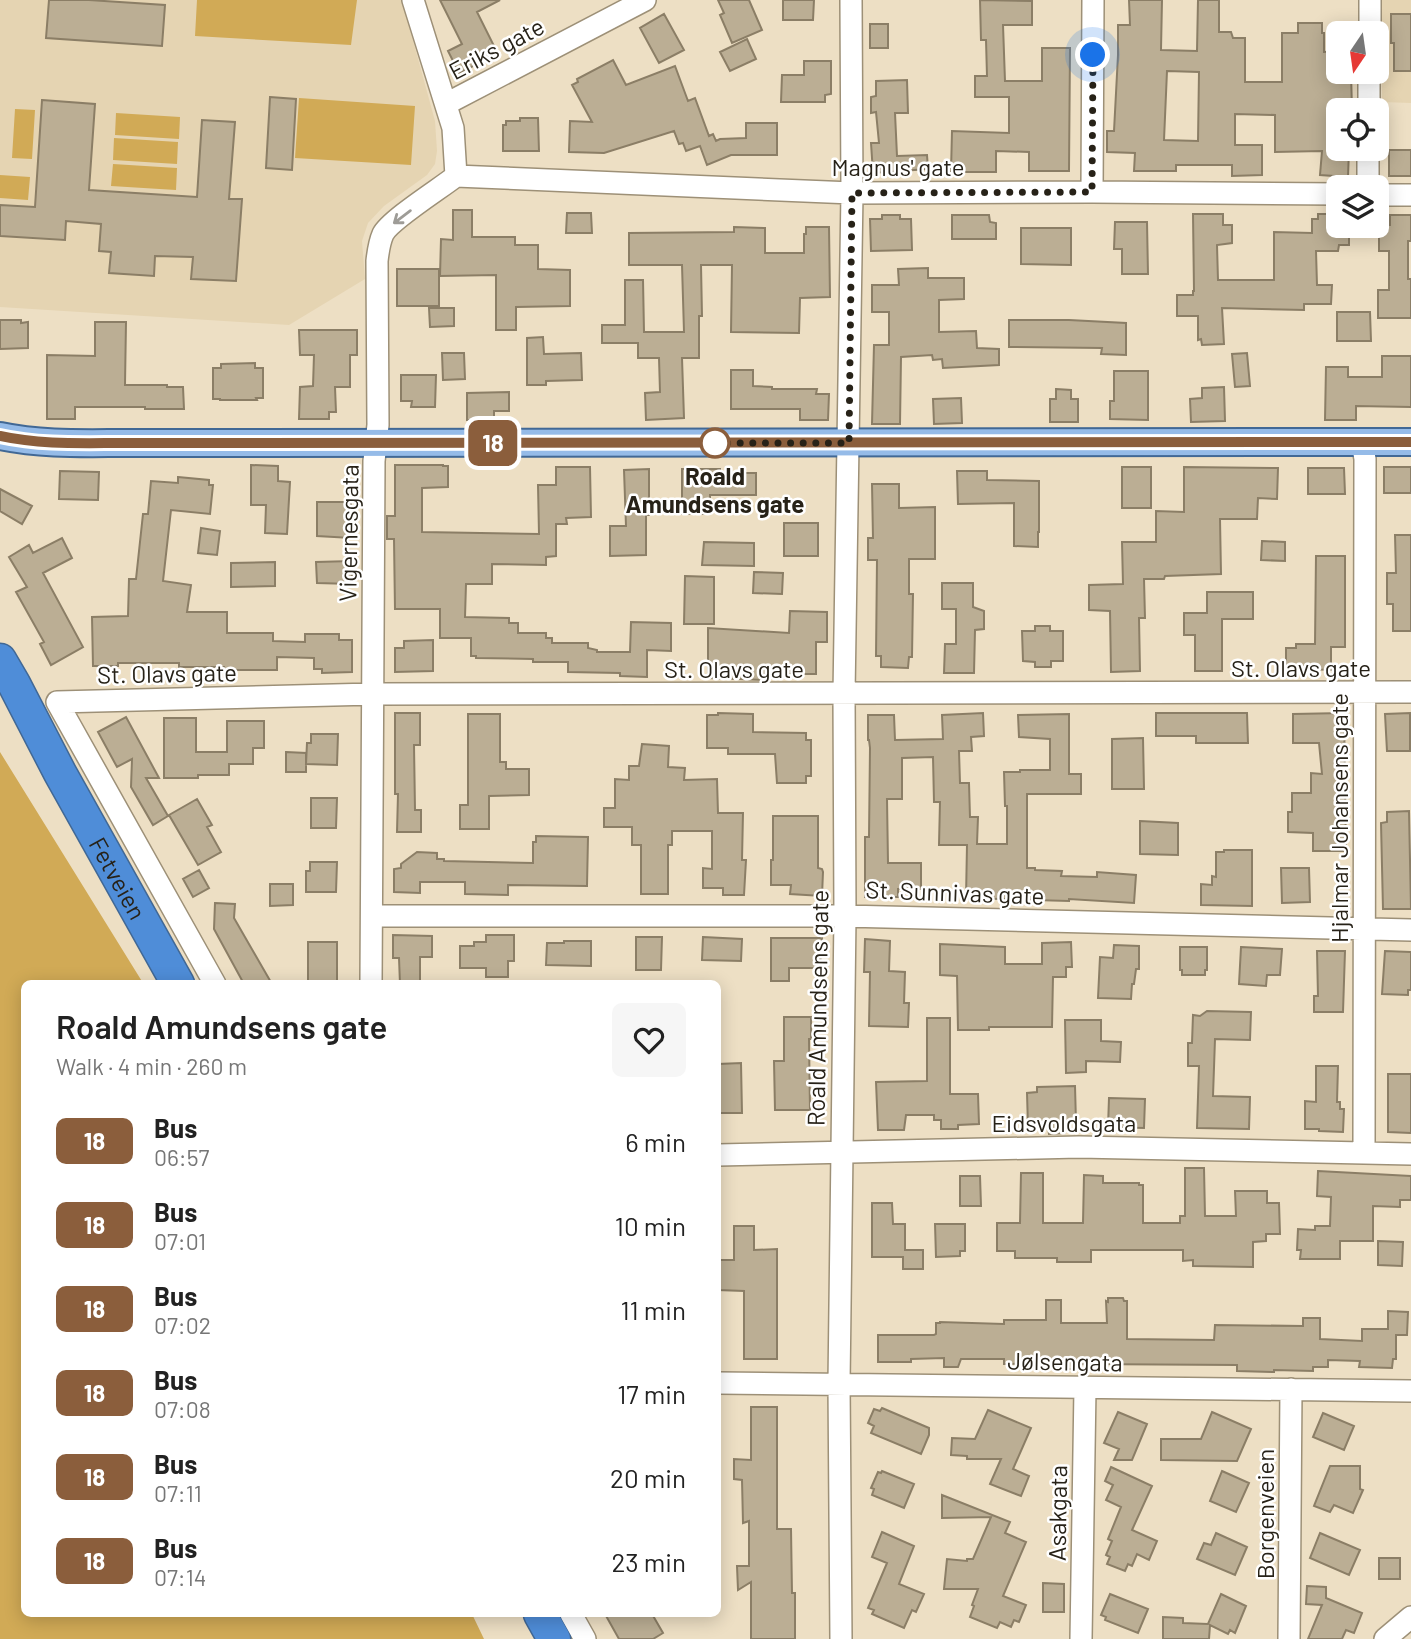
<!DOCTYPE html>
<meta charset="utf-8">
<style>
:root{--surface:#fff;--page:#f6f6f6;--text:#222;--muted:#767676}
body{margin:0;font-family:Barlow,sans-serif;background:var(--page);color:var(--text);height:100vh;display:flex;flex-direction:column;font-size:26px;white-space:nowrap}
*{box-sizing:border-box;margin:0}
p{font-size:23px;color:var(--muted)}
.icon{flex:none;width:38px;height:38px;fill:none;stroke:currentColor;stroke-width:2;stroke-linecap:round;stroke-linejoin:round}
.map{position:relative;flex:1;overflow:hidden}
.panel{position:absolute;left:21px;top:980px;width:700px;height:637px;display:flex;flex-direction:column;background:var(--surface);border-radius:10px;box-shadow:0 4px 18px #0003}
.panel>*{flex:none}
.badge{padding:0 14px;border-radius:10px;font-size:24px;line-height:46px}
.needle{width:46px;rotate:193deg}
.tools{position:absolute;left:1326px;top:21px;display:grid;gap:14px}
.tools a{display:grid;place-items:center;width:63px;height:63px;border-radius:10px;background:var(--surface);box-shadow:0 4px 18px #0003;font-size:35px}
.you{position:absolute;width:35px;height:35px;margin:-18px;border:5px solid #fff;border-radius:50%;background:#1a73e8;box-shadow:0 0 0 10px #1a73e833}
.map>.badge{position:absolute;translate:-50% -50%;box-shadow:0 0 0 4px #fff}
.round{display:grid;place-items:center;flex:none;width:74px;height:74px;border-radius:10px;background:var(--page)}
.head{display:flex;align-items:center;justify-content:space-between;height:119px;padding:0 35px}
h1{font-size:33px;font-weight:600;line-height:52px}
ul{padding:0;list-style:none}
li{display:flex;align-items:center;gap:21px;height:84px;padding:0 35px}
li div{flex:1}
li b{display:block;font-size:26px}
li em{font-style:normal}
li .badge{min-width:77px;font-weight:700;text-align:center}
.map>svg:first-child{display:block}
.built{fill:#e5d4b2}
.green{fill:#d1aa56}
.building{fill:#bbae94;stroke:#8b7e66;stroke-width:2;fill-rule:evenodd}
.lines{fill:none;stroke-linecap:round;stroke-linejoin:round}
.minor-casing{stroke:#9d9077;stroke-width:24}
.major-casing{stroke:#416895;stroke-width:30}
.highway-casing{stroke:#416895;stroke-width:35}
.minor{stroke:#fff;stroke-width:21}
.major{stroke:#95bbe8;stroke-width:26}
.highway{stroke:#4f8dd8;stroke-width:32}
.oneway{stroke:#9e9c97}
.line-casing{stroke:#fff;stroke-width:16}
.line{stroke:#8b5e3c;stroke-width:10}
.walk{stroke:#272218;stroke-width:7;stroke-dasharray:0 12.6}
.stop-dot{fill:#fff;stroke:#8b5e3c;stroke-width:3.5}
.labels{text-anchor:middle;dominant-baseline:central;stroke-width:5;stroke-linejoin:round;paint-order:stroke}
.street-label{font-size:24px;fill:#272218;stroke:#fff}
.stop-label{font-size:24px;font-weight:bold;fill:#272218;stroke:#fff}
</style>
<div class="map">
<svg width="1411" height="1639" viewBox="0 0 1411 1639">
<rect width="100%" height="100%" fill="#eddfc4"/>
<path class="built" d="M0,0H402L435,121L437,151L435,164L427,175L384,206L368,223L362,241L365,279L289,325L0,307Z
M1382,0H1411V103L1382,102Z"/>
<path class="green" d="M197,0H357L351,45L195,36Z
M299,98L415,106L411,165L295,158Z
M15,109L35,110L32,159L12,158Z
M116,113L180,117L179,139L115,135Z
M114,138L178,142L177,164L113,160Z
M113,164L177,168L176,190L111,186Z
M0,175L30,177L28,200L0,198Z
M0,752L143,983L24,984V1614H472L484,1639H0Z"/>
<path class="building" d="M49,0H89L165,5L162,46L46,38Z
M440,0H500L477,12L498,54L459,73L448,51L462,44Z
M718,0H749L762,30L732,43L720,15L724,13Z
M783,0H814L813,20H783Z
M980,0L1032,1V25H1003L1005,81H1042V48H1070L1069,171H1029V152L996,151V172H951L952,131L1009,133V97H975V76H987L986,40H981Z
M1129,0H1162L1161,50L1197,51L1198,0H1219V32H1231L1233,38H1245V82H1282V33H1298V23H1322V33H1324V52L1339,51V72H1351L1352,110H1339V149H1349L1348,177L1320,175L1322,151L1275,152V115L1235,114V145H1262V175L1232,176V165H1176V171H1134L1135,153L1107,152V131H1114L1118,55V25H1130ZM1167,71L1199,72L1198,141L1164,140Z
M664,14L684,50L659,63L640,28Z
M1391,14H1411V71H1394V43H1391Z
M870,24H888V48H870Z
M747,39L756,59L730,71L720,52Z
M613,60L626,85L675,66L688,101L695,98L709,136L713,134L716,141L720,139L746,138V123H777V155H731L707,165L700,146L686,151L683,143L679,144L674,131L604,153L569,152L570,121L592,122L572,85L578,82L577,79Z
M804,61H831V94L825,95V102H781L782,75H804Z
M907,80L908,113H895L897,156L927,155L928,169L873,173L871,143H879L876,112L871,113V97L876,96V81Z
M270,97L296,99L292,170L266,168Z
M42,100L95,104L89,190L197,197L202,120L235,122L229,199H242L236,281L191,279L193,257L155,256L154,276L109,273L111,252L99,251L101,224L66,221L65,240L0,236V205L35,207Z
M520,118H538L539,151H503V125H506V121H520Z
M1389,150H1411V176H1389Z
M453,210H472V237H515V245H538V269L570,270V306L516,307V330H496V275L440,276L441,239L453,240Z
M567,213H591L592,233H566Z
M1193,214H1223V225H1232V243L1217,245L1218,280H1274V232L1312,233V219H1318V214H1339V226H1349V245H1339L1338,251H1316L1317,285H1332L1331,304H1304V310L1222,308L1224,344L1202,345L1201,339L1198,340V316H1177V295H1193V291H1194Z
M882,215H900V219H911L912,250L871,251L870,219H882Z
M952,215H989L990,222L996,223V239H952Z
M1390,215H1411V241H1408V279H1411V318H1378V290H1389V251H1379V225H1390Z
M1115,222H1147L1148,274H1122V249H1114Z
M734,227L765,228V253H804V234H806V227H829L830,297L800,298L799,333L731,332L732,265H701L702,316H699V358H682L684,418L646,420L645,393L660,392L659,358H638V343H602V325H625V280H643L644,332H684L682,265H629V233L734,232Z
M1021,228H1071V265L1021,264Z
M928,268V278H964V299L939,300V332L976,331L977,348L999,349V365L943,368L942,359L933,360L932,355L901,357L900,424H872L874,345H889V312H872V285H899L898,269Z
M397,269H439V306H397Z
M429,308H454V326L430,327Z
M1337,312H1370L1371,341H1337Z
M0,320H21V323L28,322V348L0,349Z
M1009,320H1069L1126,323V355L1101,354L1102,348L1009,347Z
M95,322H126L125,385H167V387H183L184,409H145V407H75V419H47V355L95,356Z
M299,330H357V355H350V387H335L336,412H329V419H299L300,387L313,386L314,355H300Z
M543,337L544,354L581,353L582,380L546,381V385H527V338Z
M442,353H464L465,379L443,380Z
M1247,353L1250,386L1235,387L1232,354Z
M1382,356H1411V407L1356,406V420H1325L1326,367H1348V377H1382Z
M255,363V368H263V398H256L257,400H220V399H213V368H221V364Z
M731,370H753V386L772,387V389H817L816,394H829L828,420H800V409H731Z
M1114,371H1148V420L1110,419V401H1114Z
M401,375H436L435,407H411L412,401H401Z
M1224,387L1225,421L1191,422L1190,399L1202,398V388Z
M1056,389L1071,390V399H1078V422H1050V399H1056Z
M509,392V411H494V420H467V393Z
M961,398L962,423L934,424L933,399Z
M251,465L278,466V481L290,482L287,534L265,533L266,505H251Z
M395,465H443V466H448V487L422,488V532L539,534L538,485H556V467H590L591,517L566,518L567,524H556V556L546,557V565L492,564V584H466L465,617L509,618V623H518V633H546V638H552V643H588V648L597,650V652H630L631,622L671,623V651L647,650V677L620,676V673L568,672V662H533V659L476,658V656H471V638H440V609H395L394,539H387V516H395Z
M1122,467H1151V508H1122Z
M1184,467L1278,468L1277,499L1258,498L1257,519H1220L1221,574L1165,576L1164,579H1144L1145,618H1139L1140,671L1111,672L1110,611L1089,610V585L1123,584L1122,542H1156V511L1184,512Z
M1384,467H1411V493H1384Z
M1308,468H1344L1345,494H1308Z
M649,469V515H646V555L610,556V526H626L624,470Z
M682,469H720V473H756V495H710V514H682Z
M60,471L99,472L98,500L59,499Z
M957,471H987V480L1039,481V532H1038V547L1014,546V503L958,504Z
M178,477L209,480V485H213L210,514L171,510L163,581L191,585L187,612H227V633H273V641L305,642V634H339V640H352V672L322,673V669H314V658L277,657V670H224V667H179V663H118V666H93L92,617L128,616L129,579H136L143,514H148L151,481L178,483Z
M872,484H899V508L935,507V559H909V594H913L912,657H909L908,668L881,667V656H876L877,560H868V538H873Z
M0,489L32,506L22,524L0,511Z
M317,502H351V538L317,536Z
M784,523H818V556H784Z
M201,528L220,531L217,555L198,553Z
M1395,535H1411V631H1393V604H1387V573H1396Z
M62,538L72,558L43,573L83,647L51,665L40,644L44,642L16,592L27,587L9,557L29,545L33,553Z
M1262,541L1285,542V561L1261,560Z
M704,542L754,543V566L702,565Z
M1316,556H1345V647H1331V670L1286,668V648H1296V644H1315Z
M352,561V584L317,583L316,562Z
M275,562V586L231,587V563Z
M754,572L783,573L782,594L753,593Z
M685,576L714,577V624H684Z
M942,583H973V607L984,611V629L975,630L974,673H944L945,644H956V609H942Z
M1207,592H1253V619H1222V671H1195V635H1184V613H1207Z
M790,611L827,612V642H816V674H767L766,680L708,678V628L789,633Z
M1035,626H1050V631H1063V661H1051V667H1035V662L1023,661L1022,631H1035Z
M433,640V671L395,672V648H404V641Z
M395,713H420V745H414L415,810H421V832H397L398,794H395Z
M718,713L753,714V732L806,733V740H811V776H806V783H777L775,754H728V748H707V715H718Z
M983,713L984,736L971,737L972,751H959L960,783H969L970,817H978L977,844H1007V806H1005L1004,772H1020V770H1050V739L1019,737L1018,715L1069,714V774H1081V794H1027V868H1035V870L1062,871L1061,876L1097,877V872L1136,875L1134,903L1069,899V901L966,898L967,845H939L940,802H934L933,757L902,758V799H887L888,863H921V889H898V897H865V837H869L870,748L869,740H868V715H894L895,740L943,739L942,715Z
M1156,713H1247L1248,743H1196V736H1156Z
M1344,713L1346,851H1313V833L1288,832V812H1292V793H1311V773L1322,774L1319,743H1293V714Z
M1410,713V751H1387L1385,714Z
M468,714H500V762H506V769H529V795L489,796V829H460V805H468Z
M126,717L159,778H146L168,816L153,825L131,787L132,759L117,767L98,732Z
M164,718H196V752H227V721H264V748H253V764H229V775H198V778H164Z
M311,734H338L337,765L306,764L307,743H311Z
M1143,738L1144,789H1112V739Z
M642,744L669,746L668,767L685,768L684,780L717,779L718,813H743L742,860H746L744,895H723V888H703V868L712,869V831H672V845H668V894H641V845H632V827H604V808H615V779L629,780V766H639Z
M286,752L306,753V772H286Z
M311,798H337L336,828H311Z
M197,799L212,825L207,827L221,852L198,865L169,815Z
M1409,811L1411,909H1383L1381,823L1387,822V812Z
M773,816H818V868L822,869L823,872L822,896L790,894L791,885H771V860H773Z
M1140,821L1178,823V855L1140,854Z
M536,836L588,837L587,886L508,885V895L465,894V882H420V893L394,892V869L401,868V864L417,852L437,853V859H444V861L533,863V842H536Z
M1224,850H1252V906L1201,905V884L1212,885V876L1216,877V852H1224Z
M310,862H337L336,892H306V871H310Z
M1281,868H1309L1310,902L1282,903Z
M199,870L209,888L193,897L183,879Z
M270,884H293V905L270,906Z
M215,903L235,904L234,918L272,984H244L214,929Z
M393,935L432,936V957H420V984H400L399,958H393Z
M486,935H514V961H508V977H486V968H460V946H474V942H486Z
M636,937H662L661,970H636Z
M703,937L742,939L741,961L702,960Z
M771,938H822L820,968H789V981H771Z
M865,939L890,941L889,971L905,972L904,1003H909L908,1027L869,1026L870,972H864Z
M564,941H591V966L546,965L547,943H564Z
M308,942H337V984H308Z
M1071,942L1072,967H1066V977H1053L1052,1027H989V1030H958L957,976L940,975V944L1005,947V964H1042V943Z
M1114,945L1139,946V969H1136L1134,984H1132L1131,999L1098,998L1100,957L1113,958Z
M1180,947H1207V970H1205V975H1182V970H1180Z
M1241,947L1282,949L1280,975H1267L1266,986L1239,984Z
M1317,951H1345L1343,1012H1314V996H1318Z
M1385,951L1411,952V990H1408V995L1382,994Z
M1207,1011L1251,1012L1250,1040L1215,1039L1213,1096L1250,1097L1249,1129L1197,1128L1199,1066H1188V1043H1192L1193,1015L1200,1016Z
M784,1017H811V1039H809L810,1110H775L774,1061H784Z
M927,1018H950V1094H978L979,1124L958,1125V1129H941V1120H934V1115H906L904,1130H878L876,1082L927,1081Z
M1065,1020H1101V1041L1121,1042L1120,1062L1086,1061V1072L1066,1073Z
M741,1063L742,1113H718V1064Z
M1316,1066H1338L1337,1102H1340V1109H1344L1343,1132L1319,1131V1129H1305V1101L1316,1102Z
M1388,1074H1411V1133L1388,1132Z
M1075,1086L1076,1122L1065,1123V1133L1049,1134L1048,1127H1028L1027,1093L1037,1092V1087Z
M1109,1098L1145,1099L1144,1128L1108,1127Z
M1185,1168H1204L1205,1216H1236L1235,1191H1267V1203H1279L1280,1234H1266V1241L1253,1242V1267L1193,1266V1260L1183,1261V1250H1091V1262H1057V1258H1015V1251H997V1223H1020L1021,1173H1043V1223H1083L1084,1175L1103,1176V1183H1139V1185H1143V1223H1180V1216H1185Z
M1318,1171L1411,1176V1200H1400V1207L1373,1206V1241H1340V1259H1300L1301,1250H1297L1298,1229L1315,1230V1226H1330L1331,1197L1317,1196Z
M960,1176H980L981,1206H960Z
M872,1203H892L893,1224H905V1250H923V1269H903V1257H872Z
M935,1224H965V1251H960V1256L936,1257Z
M734,1226H754V1250L777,1249V1359H744V1291L718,1290V1260H734Z
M1378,1241L1403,1242L1402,1266L1378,1265Z
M1108,1298H1123L1124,1301H1127V1339L1214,1340L1215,1325L1303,1326V1318H1320V1339L1362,1341V1329H1388V1311L1408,1312L1407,1335H1396V1359H1393L1392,1368L1359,1367L1360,1361L1328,1360V1367H1313V1371L1274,1370V1372L1237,1371V1365L1080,1364V1369H1062V1364H1057V1363L1004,1364V1359H961L958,1367H944V1358L911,1359V1362H878V1335H934L936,1334V1323H940V1322L1004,1324V1320H1046V1300H1061V1323H1107L1106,1301L1108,1302Z
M751,1407H777V1529H791L792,1593H795V1639H751V1582L738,1590L737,1566H749V1521L743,1523L742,1480L734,1479V1459L751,1460Z
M882,1408L929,1428V1435L921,1454L871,1433L874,1426L868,1423L874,1409L880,1411Z
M988,1410L1031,1428L1013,1469L1029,1476L1021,1496L990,1484L1001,1459H967V1456L951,1455L952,1438L975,1439Z
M1118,1412L1147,1424L1132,1460H1114L1119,1449L1104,1443Z
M1212,1412L1251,1429L1237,1461L1161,1460V1439H1201Z
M1323,1413L1354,1426L1344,1450L1313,1437Z
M1330,1466H1360V1489L1363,1490L1353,1513L1334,1505L1330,1512L1314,1506Z
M1111,1467L1152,1486L1132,1530L1157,1541L1149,1560L1137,1554L1132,1566L1128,1564L1125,1571L1107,1564L1110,1557L1106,1555L1112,1541L1108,1539L1121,1507L1106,1500L1113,1485L1105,1481Z
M882,1471L914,1484L904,1508L872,1495L874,1489L871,1488L878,1472L881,1473Z
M1222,1471L1249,1483L1236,1512L1210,1501Z
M942,1495L1010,1522L1005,1533L1026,1542L1003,1596L1026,1605L1019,1622L1014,1620L1011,1627L1000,1622L997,1628L970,1617L974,1606L972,1605L978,1589H944L947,1559L967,1561V1559H973L991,1517L942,1518Z
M882,1532L914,1546L899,1584L924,1594L916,1612L912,1610L904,1628L872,1614L874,1610L868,1608L887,1563L872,1557Z
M1216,1533L1247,1547L1235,1575L1197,1559L1204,1543L1211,1545Z
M1320,1533L1360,1550L1349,1575L1310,1558Z
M1379,1558H1400V1579H1379Z
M1043,1583L1064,1584V1612H1043Z
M1307,1586L1326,1587V1598L1362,1613L1354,1633L1346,1630L1342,1639H1308L1322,1605L1306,1604Z
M1110,1594L1148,1609L1138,1633L1105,1620L1106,1617L1101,1615Z
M1221,1594L1246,1606L1235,1633L1230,1630L1228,1634L1210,1625L1209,1639H1163V1617L1183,1618V1623L1208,1624Z
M605,1614H652L663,1633L653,1639H619Z"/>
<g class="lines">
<defs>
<path id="minor" d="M1370,33V0
M446,104L645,0
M1369,110V72
M456,176L852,193L1092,192L1339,194
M1368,187V149
M1092,192L1093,0
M1377,195H1411
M1362,442L1365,459L1364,1153
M372,916H845L1411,930
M215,984L57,702L373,694L1411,692
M371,984L374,461L378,425L377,261C378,252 379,243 383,234C390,220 441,188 456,176L453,128L413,0
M718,1155L1079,1147L1411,1154
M718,1383L1411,1391
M571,1614L585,1639
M841,1639L839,1384L845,916L844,694L852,193L851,0
M1081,1639L1085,1388
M1289,1639L1291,1389
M1385,1639L1411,1617"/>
<path id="major" d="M0,436C42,445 86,443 128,443L1411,442"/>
<g id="highway">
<path id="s1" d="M0,660L14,684L60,773L178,984"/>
<path d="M540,1614L554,1639"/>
</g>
</defs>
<use href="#minor" class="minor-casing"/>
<use href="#major" class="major-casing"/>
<use href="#highway" class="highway-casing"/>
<use href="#minor" class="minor"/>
<use href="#major" class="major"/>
<use href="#highway" class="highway"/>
</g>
<defs><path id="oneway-shaft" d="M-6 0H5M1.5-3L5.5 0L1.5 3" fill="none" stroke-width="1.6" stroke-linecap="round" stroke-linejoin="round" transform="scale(1.75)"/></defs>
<use class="oneway" href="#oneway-shaft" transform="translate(402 217) rotate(143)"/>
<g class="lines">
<defs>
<path id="line" d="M0,436C40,445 83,443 124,443L1411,442"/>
</defs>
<use href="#line" class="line-casing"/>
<use href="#line" class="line"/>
<path class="walk" d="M715,443H849L852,193L1092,192L1093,55"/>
</g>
<circle class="stop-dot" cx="715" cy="443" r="14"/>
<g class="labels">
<g class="street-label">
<text transform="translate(496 48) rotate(-28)">Eriks gate</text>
<text x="898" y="166">Magnus' gate</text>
<text transform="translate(348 533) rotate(-89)">Vigernesgata</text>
<text x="1301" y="667">St. Olavs gate</text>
<text x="734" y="668">St. Olavs gate</text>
<text transform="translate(167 673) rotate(-1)">St. Olavs gate</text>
<text transform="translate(1338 818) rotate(-90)">Hjalmar Johansens gate</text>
<text stroke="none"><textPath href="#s1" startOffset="248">Fetveien</textPath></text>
<text transform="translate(955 892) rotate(2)">St. Sunnivas gate</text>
<text transform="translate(817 1008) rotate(-89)">Roald Amundsens gate</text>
<text x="1064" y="1122">Eidsvoldsgata</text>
<text transform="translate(1065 1361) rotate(1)">Jølsengata</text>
<text transform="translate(1057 1513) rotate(-89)">Asakgata</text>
<text transform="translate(1264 1514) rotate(-90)">Borgenveien</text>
</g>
<g class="stop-label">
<text x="715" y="475">Roald<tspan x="715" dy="28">Amundsens gate</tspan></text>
</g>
</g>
</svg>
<div class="tools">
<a><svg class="needle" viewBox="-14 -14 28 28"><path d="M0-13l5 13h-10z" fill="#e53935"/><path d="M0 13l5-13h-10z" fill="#767676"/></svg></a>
<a><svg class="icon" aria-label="locate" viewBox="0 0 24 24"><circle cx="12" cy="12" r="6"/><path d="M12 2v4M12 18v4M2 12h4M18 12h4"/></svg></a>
<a><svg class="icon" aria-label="layers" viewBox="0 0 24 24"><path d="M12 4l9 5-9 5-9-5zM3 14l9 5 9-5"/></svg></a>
</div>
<div class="you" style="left:1093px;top:55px"></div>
<b class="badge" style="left:493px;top:443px;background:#8b5e3c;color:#fff">18</b>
<section class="panel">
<div class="head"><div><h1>Roald Amundsens gate</h1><p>Walk · 4 min · 260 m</p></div><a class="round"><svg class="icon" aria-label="heart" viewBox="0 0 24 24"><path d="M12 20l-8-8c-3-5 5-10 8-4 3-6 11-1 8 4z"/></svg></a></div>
<ul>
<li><span class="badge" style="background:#8b5e3c;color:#fff">18</span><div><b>Bus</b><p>06:57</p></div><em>6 min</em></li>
<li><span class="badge" style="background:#8b5e3c;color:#fff">18</span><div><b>Bus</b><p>07:01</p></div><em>10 min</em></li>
<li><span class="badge" style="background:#8b5e3c;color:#fff">18</span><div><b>Bus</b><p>07:02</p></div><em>11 min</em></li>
<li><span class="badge" style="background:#8b5e3c;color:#fff">18</span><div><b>Bus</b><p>07:08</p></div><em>17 min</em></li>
<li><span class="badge" style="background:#8b5e3c;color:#fff">18</span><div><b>Bus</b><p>07:11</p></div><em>20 min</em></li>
<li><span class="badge" style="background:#8b5e3c;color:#fff">18</span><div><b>Bus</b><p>07:14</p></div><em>23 min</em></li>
</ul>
</section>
</div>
